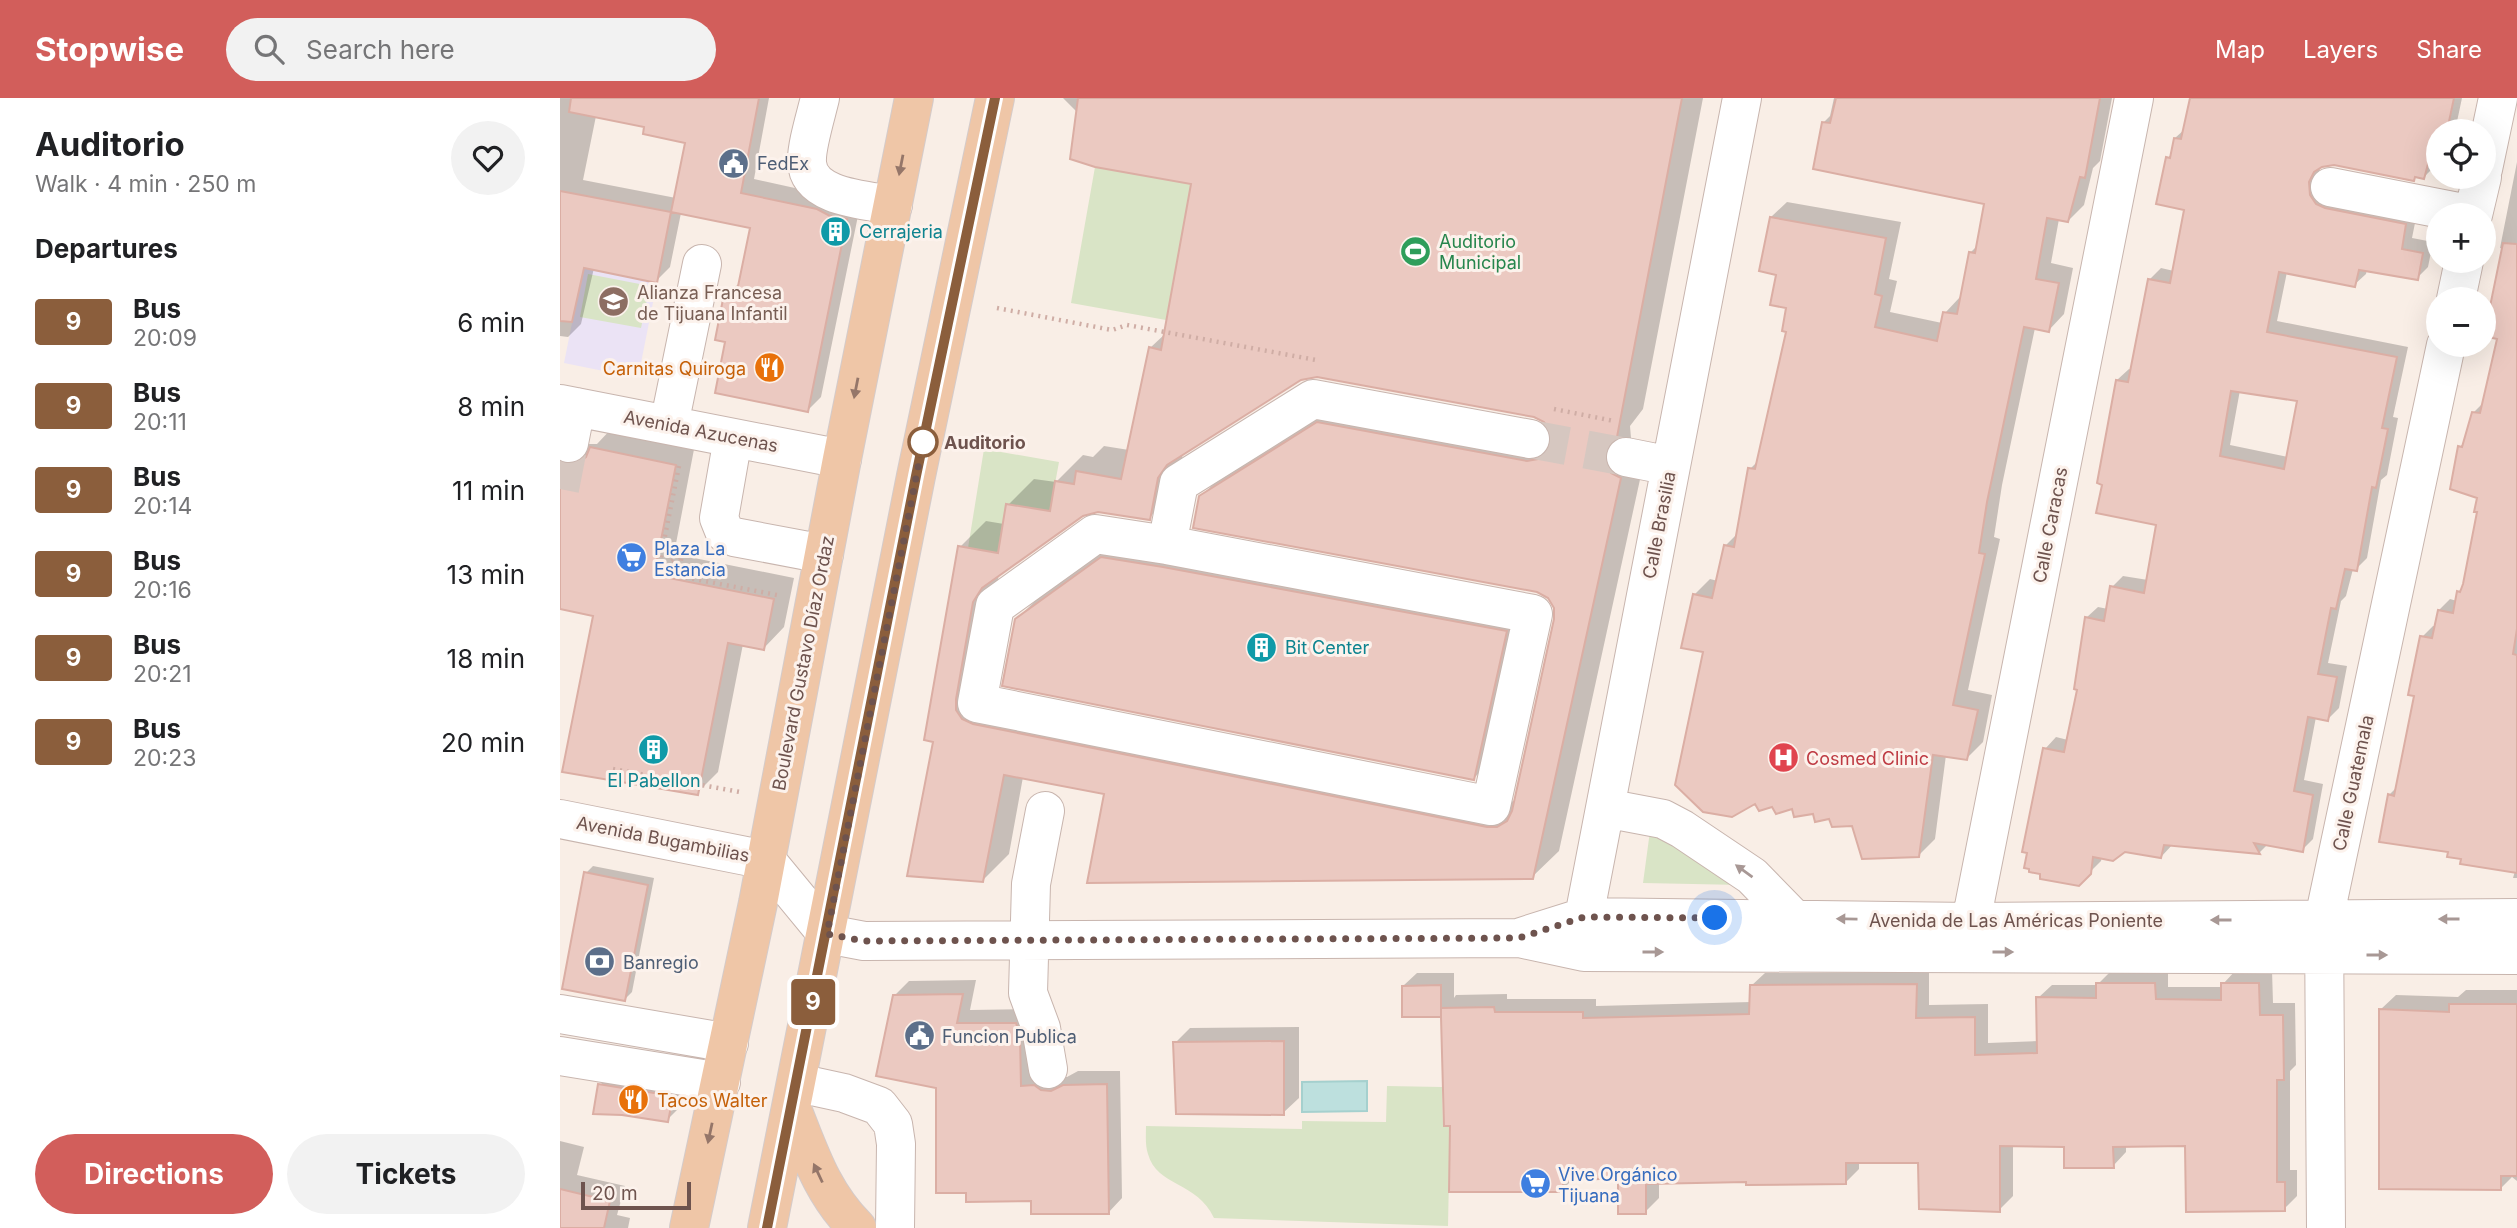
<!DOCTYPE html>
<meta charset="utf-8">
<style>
:root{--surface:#fff;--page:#f2f2f2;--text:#202124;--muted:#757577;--accent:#d25e5b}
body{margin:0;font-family:Inter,sans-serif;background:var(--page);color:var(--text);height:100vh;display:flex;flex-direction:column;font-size:26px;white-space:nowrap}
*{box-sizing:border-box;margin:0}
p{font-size:23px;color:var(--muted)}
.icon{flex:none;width:38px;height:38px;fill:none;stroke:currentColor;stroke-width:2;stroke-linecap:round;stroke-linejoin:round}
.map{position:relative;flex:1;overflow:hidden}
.side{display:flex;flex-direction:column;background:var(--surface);width:560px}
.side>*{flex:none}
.badge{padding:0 14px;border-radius:5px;font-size:24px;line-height:46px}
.tools{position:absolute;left:1866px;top:21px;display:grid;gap:14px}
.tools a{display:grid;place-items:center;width:70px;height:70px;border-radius:50%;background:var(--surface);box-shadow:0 7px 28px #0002;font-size:35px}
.scale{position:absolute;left:21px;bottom:18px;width:110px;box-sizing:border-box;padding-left:7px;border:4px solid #6e534e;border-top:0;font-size:19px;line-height:24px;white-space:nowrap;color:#6e534e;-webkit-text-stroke:5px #fcf2ec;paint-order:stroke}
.you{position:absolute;width:35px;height:35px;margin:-18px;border:5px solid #fff;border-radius:50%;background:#1a73e8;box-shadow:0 0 0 10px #1a73e833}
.map>.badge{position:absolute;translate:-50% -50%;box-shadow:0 0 0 4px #fff}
h2{padding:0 35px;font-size:26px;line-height:63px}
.round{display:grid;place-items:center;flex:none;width:74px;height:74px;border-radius:37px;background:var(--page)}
.overview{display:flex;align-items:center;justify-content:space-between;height:119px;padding:0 35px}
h1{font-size:33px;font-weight:700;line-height:52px}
.action{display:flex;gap:14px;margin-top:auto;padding:14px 35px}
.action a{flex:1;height:80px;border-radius:42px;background:var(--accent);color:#fff;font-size:28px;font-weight:700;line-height:80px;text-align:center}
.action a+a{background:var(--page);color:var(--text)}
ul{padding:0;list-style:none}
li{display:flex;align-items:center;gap:21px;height:84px;padding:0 35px}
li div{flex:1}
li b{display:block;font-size:26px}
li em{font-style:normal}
li .badge{min-width:77px;font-weight:700;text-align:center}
header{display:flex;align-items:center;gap:42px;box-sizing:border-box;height:98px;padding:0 35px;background:var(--accent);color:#fff}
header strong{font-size:33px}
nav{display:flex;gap:38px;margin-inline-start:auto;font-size:24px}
.search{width:490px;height:63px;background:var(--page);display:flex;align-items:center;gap:18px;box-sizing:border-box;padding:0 24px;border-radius:38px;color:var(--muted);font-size:26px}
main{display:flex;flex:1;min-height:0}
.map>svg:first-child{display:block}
.education{fill:#ebe3f5}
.green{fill:#d9e4c6}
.water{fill:#bde0de;stroke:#a5d0ce;stroke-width:2}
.shadow{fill:#0003;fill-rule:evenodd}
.building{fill:#ebc9c1;stroke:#dbaea4;stroke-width:2;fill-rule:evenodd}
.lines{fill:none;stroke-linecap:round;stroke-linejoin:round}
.minor-tunnel{stroke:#d6c7c0;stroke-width:38;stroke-dasharray:38 19;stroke-linecap:butt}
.minor-casing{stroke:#c8b5ae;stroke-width:40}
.major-casing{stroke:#d4cbca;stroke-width:40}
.path{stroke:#cfada5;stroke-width:4.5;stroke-dasharray:2 5;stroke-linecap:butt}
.minor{stroke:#fff;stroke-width:38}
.major{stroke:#efc6a7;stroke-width:38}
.path-bridge{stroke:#cfada5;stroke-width:4.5;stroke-dasharray:2 5;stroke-linecap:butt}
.oneway{fill:#957669}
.oneway2{fill:#a89895}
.line-casing{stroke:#fff;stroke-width:16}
.line{stroke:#8b5e3c;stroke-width:10}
.walk{stroke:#6e534e;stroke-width:7;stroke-dasharray:0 12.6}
.stop-dot{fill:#fff;stroke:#8b5e3c;stroke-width:3.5}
.labels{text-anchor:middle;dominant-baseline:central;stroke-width:6;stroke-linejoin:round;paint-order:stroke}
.service-label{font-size:18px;fill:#4e5e75;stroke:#fcf2ec;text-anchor:start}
.culture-label{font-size:18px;fill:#0d838f;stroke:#fcf2ec;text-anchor:start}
.leisure-label{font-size:18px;fill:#27864d;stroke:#fcf2ec;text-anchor:start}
.education-label{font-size:18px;fill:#785e54;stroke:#fcf2ec;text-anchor:start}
.food-label{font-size:18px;fill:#c56008;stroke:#fcf2ec;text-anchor:end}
.street-label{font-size:18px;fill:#6e534e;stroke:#fcf2ec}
.stop-label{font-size:18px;font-weight:bold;fill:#6e534e;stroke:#fcf2ec;text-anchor:start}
.shop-label{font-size:18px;fill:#366cbe;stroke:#fcf2ec;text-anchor:start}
.health-label{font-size:18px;fill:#be3a42;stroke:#fcf2ec;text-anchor:start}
</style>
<header>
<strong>Stopwise</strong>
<div class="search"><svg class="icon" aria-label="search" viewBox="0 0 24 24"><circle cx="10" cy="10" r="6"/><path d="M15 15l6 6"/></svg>Search here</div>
<nav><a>Map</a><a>Layers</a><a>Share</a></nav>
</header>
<main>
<section class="side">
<div class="overview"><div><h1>Auditorio</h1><p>Walk · 4 min · 250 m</p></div><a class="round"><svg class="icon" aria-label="heart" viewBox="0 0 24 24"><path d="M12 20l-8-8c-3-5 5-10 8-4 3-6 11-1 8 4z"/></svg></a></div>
<h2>Departures</h2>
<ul>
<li><span class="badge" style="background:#8b5e3c;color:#fff">9</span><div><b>Bus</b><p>20:09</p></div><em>6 min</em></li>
<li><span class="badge" style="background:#8b5e3c;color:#fff">9</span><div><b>Bus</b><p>20:11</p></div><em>8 min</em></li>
<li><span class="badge" style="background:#8b5e3c;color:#fff">9</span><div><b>Bus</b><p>20:14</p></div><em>11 min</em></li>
<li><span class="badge" style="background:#8b5e3c;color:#fff">9</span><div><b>Bus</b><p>20:16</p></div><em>13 min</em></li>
<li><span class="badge" style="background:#8b5e3c;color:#fff">9</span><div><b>Bus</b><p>20:21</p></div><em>18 min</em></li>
<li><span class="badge" style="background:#8b5e3c;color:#fff">9</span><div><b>Bus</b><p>20:23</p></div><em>20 min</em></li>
</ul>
<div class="action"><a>Directions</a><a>Tickets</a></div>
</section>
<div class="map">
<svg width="1957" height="1130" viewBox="0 0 1957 1130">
<rect width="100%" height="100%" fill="#f9eee6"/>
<path class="education" d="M37,100L111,114L78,280L4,265Z"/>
<path class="green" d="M535,69L631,86L606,222L511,205Z
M28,176L90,188L81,230L20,219Z
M424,351L499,364L490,413L446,406L438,455L408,450Z
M1090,733L1182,787L1083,785Z
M827,988L882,989L883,1028H890L888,1128L654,1120C637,1083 597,1089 588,1056C585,1047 586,1037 586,1028L742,1031V1023L826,1024Z"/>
<path class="water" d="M807,983V1013L742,1014V984Z"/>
<path class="shadow" d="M0,0H209L194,81L271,98L300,108L261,299L248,312L168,243L165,197L181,184L192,129L121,115L110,169L96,183L34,170L21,226L8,239L0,238ZM36,18L86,28L127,44L116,100L23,82Z
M503,0H1143L1083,311L1070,328L1071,340L1077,349L1086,354L999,753L972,779L463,679L449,756L422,783L375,642L400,449L426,423L444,426L448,407L474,381L496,384L523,357L533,359L544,348L569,352L590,250L606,235L633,84L518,15ZM757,278L975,318L985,323L993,337L785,299L667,373L640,399L978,493L989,499L996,509V521L956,704L439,601L421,574L439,476L522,416L538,413L589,420L615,394L623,355L741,281Z
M1274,0H1552L1540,63L1533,70L1524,107L1508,123L1499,121L1491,165L1513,170L1504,216L1489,232L1475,230L1442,387L1434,439L1440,441L1408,592L1432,597L1423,644L1407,660L1386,657L1375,741L1359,757L1293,726L1254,714L1145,553L1134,497L1150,481L1158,483L1165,448L1179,434L1190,371L1199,362L1228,233V209L1218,176L1211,119L1227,104L1341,124L1329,181L1337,183L1330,214L1382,225L1385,215L1400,199L1410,155L1418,147L1427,105L1264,24L1270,18Z
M1631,0H1902L1895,33H1878V57L1875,68L1864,79L1857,78L1853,81L1774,66L1762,67L1759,73L1760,85L1857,115L1852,140L1873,144L1868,169L1857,180L1807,171L1806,176L1794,187L1727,174L1717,223L1848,249L1833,319L1838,320L1827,377L1821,382L1807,460L1796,471H1793L1786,498L1781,503L1768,565L1787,568L1779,610L1768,621L1756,619L1744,682L1763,686L1753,741L1742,752L1708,746L1699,755L1613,746L1601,759L1565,753L1542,759L1541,763L1518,786L1485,651L1496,639L1508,642L1519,590L1526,520L1538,509L1548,511L1552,489L1563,478L1588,482L1598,426L1544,385L1557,282L1569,271L1572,272L1590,181L1601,170L1614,173L1626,110L1608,60L1613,55L1615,40L1625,31ZM1680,292L1739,302L1728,359L1670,347Z
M1957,64V780H1953L1955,773L1903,760L1890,753L1829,697L1837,689L1856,597L1862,539L1873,528H1876L1879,512L1890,501L1897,503L1899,494L1903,489L1919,413V399L1900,349L1906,343L1913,315L1925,303L1939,240L1943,151L1940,150Z
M0,319L27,346H37L53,329L135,346L114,456L234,480L224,529L204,550L183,546L158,674L137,695L35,517L0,510Z
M565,437L968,511L936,658L914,680L457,521L480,498Z
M33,768L94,780L72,894L65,901L26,775Z
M1676,872H1712L1713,905H1735L1736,967L1730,973V1072H1737V1098L1724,1111L1627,1046L1566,1047V1054L1553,1068L1506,1047L1453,1046V1098L1439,1112L1360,1063L1299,1064V1071L1285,1085L1188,1082L1099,1084V1100L1085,1114L1060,1078L1014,1080L1002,1092L891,1026L883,917L843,888L857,875H894V900L896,897L947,896V901H1036V908L1191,904V888L1205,875L1369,874V907L1428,906V945L1479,943L1478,900L1492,887H1537L1551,873H1608V889H1663V886Z
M416,882L410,912L470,911L496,978L507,979L518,973H560L562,1100L548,1115L473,1102L378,988L334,898L349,883Z
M1906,892H1957V1083L1952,1079L1941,1090L1820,912L1836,897L1898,899Z
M739,929V1000L723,1015L615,945L630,930Z
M55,972L127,983L123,1006L107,1022L40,987Z
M0,1043L24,1049L17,1077L65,1088L57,1117L70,1120L68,1130H0Z"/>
<path class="building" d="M11,0H199L181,95L257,111L270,118L287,121L248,314L155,295L165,244L155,242L164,196L176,198L190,130L111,114L125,45L83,36L84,29L9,14Z
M518,0H1122L1057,339L1049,345L1045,355L1046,367L1051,375L1061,380L973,781L527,785L544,696L444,677L423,784L347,778L373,644L364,642L398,448L438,455L446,406L490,413L495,383L514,386L516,373L561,381L589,249L601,252L631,86L535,69L510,61ZM757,279L974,319L984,324L990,333L992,344L987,355L978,361L967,363L757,324L639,398L633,430L977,494L988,500L994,510V521L952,713L947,723L937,729H927L413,626L402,621L396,612V601L413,504L422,490L523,418L538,414L590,422L598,380L607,367L741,282Z
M1276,0H1540L1525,80L1520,79L1508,124L1487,120L1476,181L1499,185L1489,234L1464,229L1427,404L1419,455L1425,456L1393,607L1418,612L1407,662L1373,657L1359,759L1302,761L1292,728L1272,729L1269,721L1255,724L1253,716L1234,719L1232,711L1216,716L1212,709L1199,713L1195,706L1172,719L1143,714L1115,687L1143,554L1121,550L1133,496L1152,500L1164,447L1174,449L1188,370L1195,371L1226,234L1222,233L1226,210L1210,207L1216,177L1199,173L1210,119L1326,140L1315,196L1322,198L1315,229L1377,243L1383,214L1397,216L1409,154L1415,155L1424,106L1253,71L1262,24L1270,25Z
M1630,0H1894L1887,33H1878V52L1872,51L1864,81L1855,79L1854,83L1774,67L1762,69L1754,74L1749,84L1750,97L1756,106L1765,110L1846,126L1842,151L1863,155L1858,182L1799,172L1795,189L1719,174L1707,234L1837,259L1822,330L1828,331L1816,390L1812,389L1797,473L1785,471L1776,511L1771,510L1758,576L1777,579L1768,623L1748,619L1734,693L1753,697L1743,754L1694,745L1700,756L1604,747L1601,760L1565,754L1553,763L1533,759L1531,776L1519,788L1480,781V776L1469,774V771L1464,770L1467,755L1462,754L1483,650L1504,654L1517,592L1514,591L1525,519L1544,523L1550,488L1584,495L1596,427L1536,415L1542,387L1537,385L1556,282L1568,284L1588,181L1610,185L1624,112L1596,106L1606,59L1610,60L1614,40L1621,41ZM1671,293L1737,303L1724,371L1660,358Z
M0,93L111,114L97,185L24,170L12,224L0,223Z
M1943,145L1957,146V531L1953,556L1957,557V775L1900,766L1901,761L1887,759L1888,754L1819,744L1828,696L1834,698L1854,598L1848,597L1860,538L1872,540L1878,512L1893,515L1897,493L1900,494L1903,486L1917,414H1914L1917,400L1890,391L1898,348L1902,349L1912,314L1920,315L1937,241L1924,238Z
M30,349L116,367L94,477L214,501L204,552L168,545L138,697L2,674L33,518L0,511V364L6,367L17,365L26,359Z
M541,459L603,469L947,533L914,682L442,588L455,521Z
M24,774L88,787L65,903L2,891Z
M1536,885H1595L1596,901L1661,902V885H1699L1700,917H1723L1724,982H1717V1084H1725V1113L1626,1114L1625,1048L1553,1049L1554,1070H1504V1049L1440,1048V1114L1359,1111L1358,1065H1286V1086L1186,1087V1084L1086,1086V1116H1058V1080L1003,1083V1094H889L890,1028H884L881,919H842V888L881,887V918V910L934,909L935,914H1023V920L1189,916L1190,887L1357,886L1356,920L1415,919V957L1477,955L1476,899L1536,900Z
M403,896L397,925H456L460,938L461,988L474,987L481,992L491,993L503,987L547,986L549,1116H471V1103L406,1104V1095H376V990L316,978L333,897Z
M1889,906H1957V1078H1941V1092L1819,1091V911L1889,914Z
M724,943V1017L616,1016L613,944Z
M38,986L113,998L108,1024L62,1017L33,1016Z
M0,1091L50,1103L44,1130H0Z"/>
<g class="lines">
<path class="minor-tunnel" d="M970,341L1066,359
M0,391L9,345"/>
<defs>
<path id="minor" d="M260,0C256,17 246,49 247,64C248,100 307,102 333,107
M1923,71L1938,0
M1770,89L1913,117L1922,79
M1896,201L1904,163
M0,306L282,361
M109,327L142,166
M173,340L159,420L165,435L174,439L264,456
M9,345L16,309
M1066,359L1111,368
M607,447L535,436L435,508L417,605L931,708L973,516L607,447L619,385L753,301L970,341
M1045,710L1103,721L1122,731L1192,778L1233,820
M485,713L471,786L468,895L481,930L488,971
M0,721L206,762L267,836L304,843L959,840L1024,854L1957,857
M961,839L1024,819L1411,824L1957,820
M1024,844V819L1182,0
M1406,849L1574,0
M0,916L169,945
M0,958L161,984
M238,985L284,995L319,1008L333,1026L336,1046L335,1130
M1766,1130L1764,821L1886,247"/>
<path id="major" d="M232,1011C250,1056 262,1095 297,1130
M129,1130L198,805L282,361L354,0
M207,1130L356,378L435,0"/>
</defs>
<use href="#minor" class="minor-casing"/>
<use href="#major" class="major-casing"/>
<path class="path" d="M437,210L552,232L567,227L756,262
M994,311L1054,323
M119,368L99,468L103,475L217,497
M100,471L122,456
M53,671L180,694"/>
<use href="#minor" class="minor"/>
<use href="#major" class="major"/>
<path class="path-bridge" d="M99,452L122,456L118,481"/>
</g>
<defs><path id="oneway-solid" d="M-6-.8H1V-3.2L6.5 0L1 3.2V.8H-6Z" transform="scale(1.75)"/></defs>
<g class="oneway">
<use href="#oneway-solid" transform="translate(341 67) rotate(101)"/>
<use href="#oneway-solid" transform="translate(296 290) rotate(101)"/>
<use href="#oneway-solid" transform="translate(150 1035) rotate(102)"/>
<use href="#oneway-solid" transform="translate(258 1075) rotate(-115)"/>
</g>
<g class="oneway2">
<use href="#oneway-solid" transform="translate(1184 773) rotate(-144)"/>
<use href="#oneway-solid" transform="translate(1287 821) rotate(-179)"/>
<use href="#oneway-solid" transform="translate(1889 821) rotate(180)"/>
<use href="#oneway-solid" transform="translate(1661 822) rotate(180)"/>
<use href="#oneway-solid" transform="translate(1093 854)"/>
<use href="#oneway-solid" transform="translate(1443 854)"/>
<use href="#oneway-solid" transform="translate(1817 857)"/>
</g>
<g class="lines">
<defs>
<path id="line" d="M207,1130L356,378L435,0"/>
</defs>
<use href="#line" class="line-casing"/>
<use href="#line" class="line"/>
<path class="walk" d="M363,344L267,836L304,843L959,840L1024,819L1155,820"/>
</g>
<defs>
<symbol id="civic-disc" viewBox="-11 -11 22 22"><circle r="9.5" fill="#5c6f8a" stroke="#fcf2ec"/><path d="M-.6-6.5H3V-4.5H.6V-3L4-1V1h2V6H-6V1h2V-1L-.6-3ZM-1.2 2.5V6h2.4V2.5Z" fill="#fff"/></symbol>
<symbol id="building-disc" viewBox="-11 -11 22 22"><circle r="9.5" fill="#0f9aa8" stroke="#fcf2ec"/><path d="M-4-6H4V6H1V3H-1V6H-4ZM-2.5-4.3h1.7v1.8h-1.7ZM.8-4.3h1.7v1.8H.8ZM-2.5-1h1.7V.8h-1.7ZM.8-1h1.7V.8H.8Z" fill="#fff"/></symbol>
<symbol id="stadium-disc" viewBox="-11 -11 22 22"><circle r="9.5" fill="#2e9e5b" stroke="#fcf2ec"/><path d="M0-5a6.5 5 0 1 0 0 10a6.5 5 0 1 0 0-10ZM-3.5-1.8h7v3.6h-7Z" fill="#fff"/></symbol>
<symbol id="school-disc" viewBox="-11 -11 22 22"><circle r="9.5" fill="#8d6e63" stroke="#fcf2ec"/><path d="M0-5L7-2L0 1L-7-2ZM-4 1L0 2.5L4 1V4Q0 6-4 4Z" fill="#fff"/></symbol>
<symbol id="restaurant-disc" viewBox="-11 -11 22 22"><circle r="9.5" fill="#e8710a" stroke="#fcf2ec"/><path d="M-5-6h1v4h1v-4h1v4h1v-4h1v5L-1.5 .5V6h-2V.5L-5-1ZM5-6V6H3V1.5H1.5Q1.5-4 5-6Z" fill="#fff"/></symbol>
<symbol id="supermarket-disc" viewBox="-11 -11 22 22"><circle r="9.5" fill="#3f7fe0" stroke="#fcf2ec"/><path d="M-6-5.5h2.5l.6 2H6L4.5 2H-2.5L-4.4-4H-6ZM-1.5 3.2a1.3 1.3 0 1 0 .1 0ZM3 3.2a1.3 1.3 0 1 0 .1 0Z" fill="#fff"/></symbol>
<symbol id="hospital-disc" viewBox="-11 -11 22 22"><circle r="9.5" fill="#e0444e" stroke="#fcf2ec"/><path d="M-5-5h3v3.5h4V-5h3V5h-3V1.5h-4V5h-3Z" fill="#fff"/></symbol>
<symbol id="bank-disc" viewBox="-11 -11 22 22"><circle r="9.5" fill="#5c6f8a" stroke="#fcf2ec"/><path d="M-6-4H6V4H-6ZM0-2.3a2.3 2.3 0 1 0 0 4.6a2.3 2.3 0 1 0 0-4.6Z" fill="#fff"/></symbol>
</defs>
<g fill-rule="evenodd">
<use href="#civic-disc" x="156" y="48" width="35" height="35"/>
<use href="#building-disc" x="258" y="116" width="35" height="35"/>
<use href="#stadium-disc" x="838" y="136" width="35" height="35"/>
<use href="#school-disc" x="36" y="186" width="35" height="35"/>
<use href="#restaurant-disc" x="192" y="252" width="35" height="35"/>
<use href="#supermarket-disc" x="54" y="442" width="35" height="35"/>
<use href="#building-disc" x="684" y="532" width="35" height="35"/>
<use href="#building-disc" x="76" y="634" width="35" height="35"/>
<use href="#hospital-disc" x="1206" y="642" width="35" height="35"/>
<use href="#bank-disc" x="22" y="846" width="35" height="35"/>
<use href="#civic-disc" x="342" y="920" width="35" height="35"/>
<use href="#restaurant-disc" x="56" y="984" width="35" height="35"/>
<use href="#supermarket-disc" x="958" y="1068" width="35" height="35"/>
</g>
<circle class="stop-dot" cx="363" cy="344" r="14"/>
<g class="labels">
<g class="service-label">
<text x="197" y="65">FedEx</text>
<text x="63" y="864">Banregio</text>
<text x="382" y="938">Funcion Publica</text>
</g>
<g class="culture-label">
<text x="299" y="133">Cerrajeria</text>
<text x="725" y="549">Bit Center</text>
<text x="94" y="682" text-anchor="middle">El Pabellon</text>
</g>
<g class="leisure-label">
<text x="879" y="143">Auditorio<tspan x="879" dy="21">Municipal</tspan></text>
</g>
<g class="education-label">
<text x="77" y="194">Alianza Francesa<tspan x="77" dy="21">de Tijuana Infantil</tspan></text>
</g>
<g class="food-label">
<text x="186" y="270">Carnitas Quiroga</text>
<text x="97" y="1002" text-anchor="start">Tacos Walter</text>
</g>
<g class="street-label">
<text transform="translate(141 333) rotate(11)">Avenida Azucenas</text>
<text transform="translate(1099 427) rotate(-79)">Calle Brasilia</text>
<text transform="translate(1490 427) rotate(-79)">Calle Caracas</text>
<text transform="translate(243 565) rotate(-79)">Boulevard Gustavo Díaz Ordaz</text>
<text transform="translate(1793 685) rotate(-78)">Calle Guatemala</text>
<text transform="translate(103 741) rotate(11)">Avenida Bugambilias</text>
<text x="1456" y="822">Avenida de Las Américas Poniente</text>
</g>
<g class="stop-label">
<text x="384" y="344">Auditorio</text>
</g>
<g class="shop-label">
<text x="94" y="450">Plaza La<tspan x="94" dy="21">Estancia</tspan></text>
<text x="998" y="1076">Vive Orgánico<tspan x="998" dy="21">Tijuana</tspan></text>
</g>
<g class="health-label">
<text x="1246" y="660">Cosmed Clinic</text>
</g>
</g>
</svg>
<div class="tools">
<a><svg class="icon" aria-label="locate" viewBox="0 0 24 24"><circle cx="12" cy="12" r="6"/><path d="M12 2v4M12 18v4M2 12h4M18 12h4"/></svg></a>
<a>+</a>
<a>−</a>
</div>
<div class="scale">20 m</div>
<div class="you" style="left:1155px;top:820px"></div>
<b class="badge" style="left:253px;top:904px;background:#8b5e3c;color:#fff">9</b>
</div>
</main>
